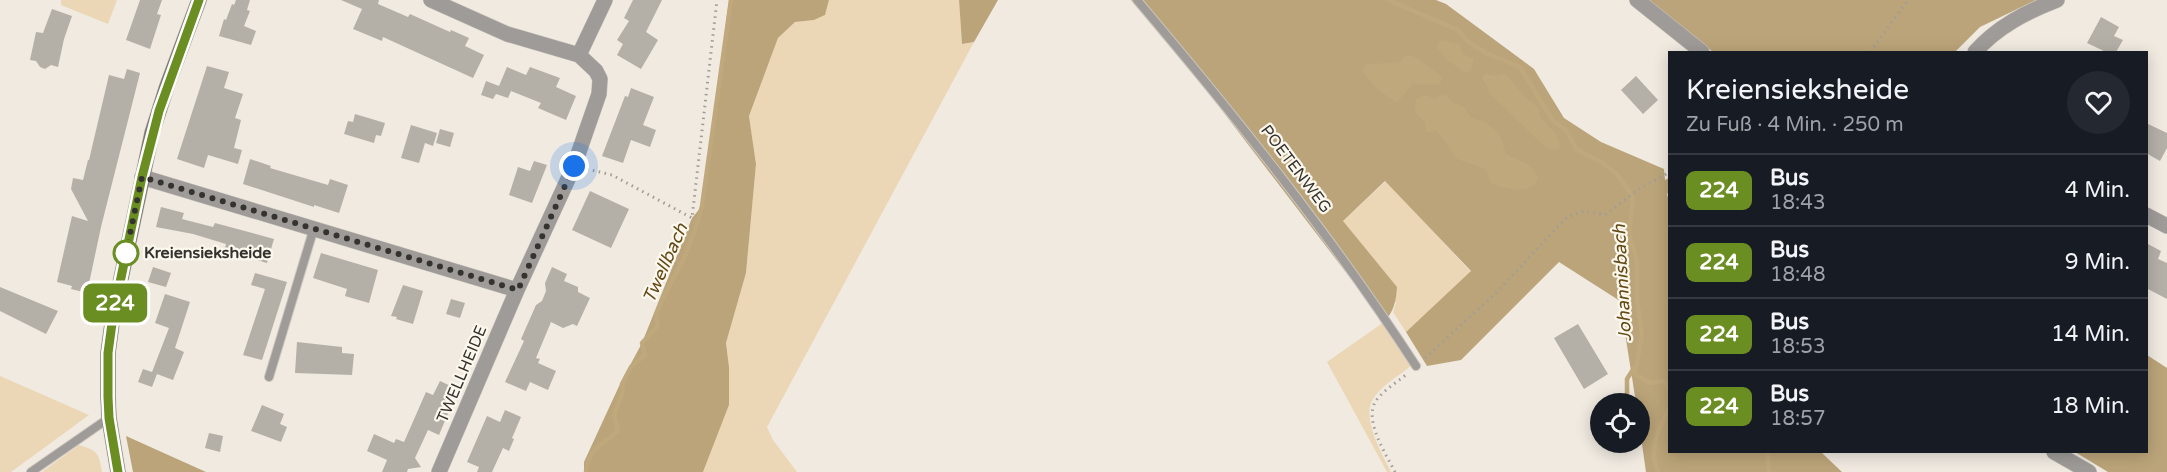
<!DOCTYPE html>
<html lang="de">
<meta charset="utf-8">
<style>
:root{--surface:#171b24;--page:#242831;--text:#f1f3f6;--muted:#9ea1a6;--line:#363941}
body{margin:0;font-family:"Varela Round",sans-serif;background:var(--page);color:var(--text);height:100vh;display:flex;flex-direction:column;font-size:22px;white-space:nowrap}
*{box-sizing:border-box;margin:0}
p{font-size:20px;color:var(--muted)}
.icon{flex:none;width:33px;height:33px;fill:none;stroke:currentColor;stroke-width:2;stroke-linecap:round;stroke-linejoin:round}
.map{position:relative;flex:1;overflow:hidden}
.sheet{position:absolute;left:1668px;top:51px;width:480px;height:402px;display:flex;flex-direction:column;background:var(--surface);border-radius:0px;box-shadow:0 3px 15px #0003}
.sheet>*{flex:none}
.badge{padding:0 12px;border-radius:9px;font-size:21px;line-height:39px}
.buttons{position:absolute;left:1590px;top:393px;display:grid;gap:12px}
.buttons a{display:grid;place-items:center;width:60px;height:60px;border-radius:50%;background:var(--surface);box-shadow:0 3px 15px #0003;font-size:30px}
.you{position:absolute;width:30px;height:30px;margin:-15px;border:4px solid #fff;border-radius:50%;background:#1a73e8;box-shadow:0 0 0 9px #1a73e833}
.map>.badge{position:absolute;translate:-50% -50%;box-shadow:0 0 0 3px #fff}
.round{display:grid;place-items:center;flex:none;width:63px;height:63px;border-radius:32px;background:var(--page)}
.overview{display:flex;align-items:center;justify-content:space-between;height:102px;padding:0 18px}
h1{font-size:28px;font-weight:600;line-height:45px}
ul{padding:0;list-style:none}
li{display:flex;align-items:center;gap:18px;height:72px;padding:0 18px;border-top:2px solid var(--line)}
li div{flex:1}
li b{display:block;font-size:22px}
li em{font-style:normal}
li .badge{min-width:66px;font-weight:700;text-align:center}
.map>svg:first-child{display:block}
.green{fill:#ebd7b5}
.forest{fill:#bba479}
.water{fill:#c0a87d}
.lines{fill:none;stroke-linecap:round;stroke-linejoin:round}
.stream{stroke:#c0a87d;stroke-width:4.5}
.building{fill:#b5b0a7}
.lane-casing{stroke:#cbc5bd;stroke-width:10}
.street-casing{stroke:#cbc5bd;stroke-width:16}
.secondary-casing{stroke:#cbc5bd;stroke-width:16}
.path{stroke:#a19d96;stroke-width:3;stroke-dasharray:1.5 4.5;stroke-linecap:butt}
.lane{stroke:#9e9b98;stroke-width:8}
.street{stroke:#9e9b98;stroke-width:15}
.secondary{stroke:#797670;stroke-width:15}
.line-casing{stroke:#fff;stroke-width:14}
.line{stroke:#6b8e23;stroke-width:9}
.walk{stroke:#35332f;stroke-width:6;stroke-dasharray:0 10.8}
.stop-dot{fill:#fff;stroke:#6b8e23;stroke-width:3}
.labels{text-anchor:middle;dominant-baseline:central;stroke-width:4.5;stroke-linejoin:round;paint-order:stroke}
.street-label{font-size:16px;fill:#35332f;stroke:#fdf8ee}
.stop-label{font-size:16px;font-weight:bold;fill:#35332f;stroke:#fdf8ee;text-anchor:start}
.water-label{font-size:18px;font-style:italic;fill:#634a16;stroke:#fdf8ee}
</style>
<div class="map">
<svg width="2167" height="472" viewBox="0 0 2167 472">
<rect width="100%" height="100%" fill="#f0eae1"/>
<path class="green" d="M61,0H117L108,24L61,5Z
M829,0H959L962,44L974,42L767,427L773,440L797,472H703L729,405V367L726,343L746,273L756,164L749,116L778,38L795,22L814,20L825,15Z
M1386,181L1471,272L1406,332L1393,312L1396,303L1343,221Z
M1384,322L1412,365C1400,375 1384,384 1375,396C1359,416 1382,453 1391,472H1387L1327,362Z
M0,376L89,415L11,472H0Z
M79,445C98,451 99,453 102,472H42Z"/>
<path class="forest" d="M729,0H829L825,15L814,20L795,22L778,38L749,116L756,164L746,273L726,343L729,367V405L703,472H584V462L620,384L642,343L692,218L702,206Z
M959,0H998L974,42L962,44Z
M1131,0H1436L1446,4L1534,69L1564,118L1601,142L1664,169L1665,180L1669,178V192L1667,194L1670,205V452H1821L1842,472H1646L1640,430V404L1636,403L1620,301L1559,262L1461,360L1427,366L1406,332L1471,271L1385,181L1343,221L1397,287C1396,302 1394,311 1384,322L1208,92Z
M1647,0H2036L1980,27L1955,52H1713Z
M2147,355L2167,368V472H2108L2075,452H2146Z
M126,436L206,472H133Z"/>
<path class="water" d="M1442,40L1460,44L1463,54L1474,59L1471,71L1466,73L1446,59L1437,47L1439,42Z
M1410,55C1417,57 1436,72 1442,77L1440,84H1413L1398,101L1395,102L1376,88L1362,71L1366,64L1398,63L1404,57Z
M1485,73L1493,76L1505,73L1525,97L1539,108L1540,117L1556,134L1561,147L1557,150H1552L1542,144L1489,93L1487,86L1482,78Z
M1425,95L1435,99L1441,95L1447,96L1453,102L1464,107L1471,118L1485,122L1497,132L1501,138L1506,154C1520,161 1530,162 1538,177C1534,196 1503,189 1491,183L1486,169L1457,159L1437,131L1426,132L1425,122L1415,112L1416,99Z"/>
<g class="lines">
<path class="stream" d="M1388,0L1458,30L1467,41L1486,53L1520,67L1553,121L1567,131L1576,149L1601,162L1617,174L1629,191L1633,200L1629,233L1637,261V299L1642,335L1635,374L1650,383L1664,381L1670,390
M1618,399L1627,395V379L1634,368
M1767,452L1769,472
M586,472C587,451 603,443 618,431L614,414L623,391L622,384L631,367L645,355L642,343L658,326C657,323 656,319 657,316C657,307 676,274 681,264C688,250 698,222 702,206L731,0
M1658,472C1648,449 1659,427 1670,406"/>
</g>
<path class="building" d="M140,0H162L157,14L161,15L150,49L126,40Z
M236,0H250L247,10L250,11L244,26L256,31L251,45L219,36L224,19L226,20L232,4L234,5Z
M341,0H379L378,4L408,17L410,14L450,32L451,30L469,38L465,46L484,55L473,78L383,37L382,41L353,29L362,9Z
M633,0H662L646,32L658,40L641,69L617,55L623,44L617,40L629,21L624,18Z
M52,9L72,16L64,39L58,67L51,65L45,69L40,67L36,61L30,60L36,32L43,33Z
M2101,17L2119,27L2114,36L2123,40L2116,52H2106L2087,43Z
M207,66L229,72L224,88L243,94L235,118L241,120L234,148L242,150L238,164L208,155L204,168L177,159Z
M507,67L526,75L530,67L560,78L556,87L576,96L566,120L538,108L541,103L511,91L508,98L496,94L493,99L481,95L486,81L499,86Z
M127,69L140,73L101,227L87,293L71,289L72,286L57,282L72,216L88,221L71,189L73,178L83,180L88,160H89L109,75L124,79Z
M1636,76L1658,100L1643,114L1621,90Z
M631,88L654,97L643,125L656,130L650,147L631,140L623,163L602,156L625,96L628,97Z
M355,114L385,123L381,136L376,135L374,143L344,134L348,121L353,122Z
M2146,123L2167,133V148L2160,161L2146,153Z
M411,125L437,133L433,146L425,143L419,163L401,158Z
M440,129L454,133L450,147L436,143Z
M250,159L271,166L270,168L328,185L330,179L348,185L339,213L314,205V207L243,184Z
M534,161L547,165L532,203L509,195L518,167L530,171Z
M590,191L629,209L611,248L572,230Z
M161,207L184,213L182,219L213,227L215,223L274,239L267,263L224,251L226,244L193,234L156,227Z
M2146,243L2161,251L2158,259L2167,263V299L2146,288Z
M321,253L378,270L369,303L345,296L347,289L313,278Z
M153,267L171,273L166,287L148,282Z
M552,267L567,274L564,281L578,287V292L590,298L577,326L573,324L563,328L551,322L536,358L540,359L538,363L556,371L548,390L530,382L526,391L505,382L524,341L521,339L536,305L542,301L546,291L545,283Z
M255,273L287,282L262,360L243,355L265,289L251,285Z
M403,285L423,291L413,324L396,319L397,317L391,316Z
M0,287L58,311L46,334L0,311Z
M165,294L190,302L175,348L184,352L173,380L157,374L152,387L138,382L143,369L152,372L169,328L155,323Z
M451,299L465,303L460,318L446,314Z
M1578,324L1608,374L1584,389L1554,338Z
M297,342L342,347V353L354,354L352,375L295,373Z
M440,381L455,388L449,402L452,404L439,435L428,430L415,458L421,467L408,469L407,472H382L387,460L367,451L374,434L394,443L396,439L404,442L426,392L433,395Z
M262,405L284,414L280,424L287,427L281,442L251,431Z
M505,410L521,417L512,438L514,439L509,451L503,448L492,472H477L479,467L467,462L487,416L500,422Z
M209,433L223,436L220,452L205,448Z"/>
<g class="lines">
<defs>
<path id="lane" d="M1137,0C1236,117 1333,238 1416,366
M269,377L314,228
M31,472L109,418"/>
<path id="street" d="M431,0L507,34L579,55
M1637,0L1702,52
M1975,52C1997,27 2026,12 2057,0
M142,177L517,290L574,166L599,94L600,79L596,71L579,55L605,0
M2146,215L2167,226
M2054,452L2089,472
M439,472L517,290"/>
<path id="secondary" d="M118,472L109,418L108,397V353L113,316L152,133L167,86L199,0"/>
</defs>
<use href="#lane" class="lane-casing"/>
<use href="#street" class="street-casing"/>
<use href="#secondary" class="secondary-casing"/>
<path class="path" d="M1870,52L1908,0
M587,169L612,175L692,218L717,0
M1425,358L1495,294L1567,217L1584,211L1605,215L1639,189L1670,172
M1395,472C1386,454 1361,417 1378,398C1386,389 1397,382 1407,374"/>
<use href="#lane" class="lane"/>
<use href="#street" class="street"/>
<use href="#secondary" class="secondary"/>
</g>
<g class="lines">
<defs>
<path id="line" d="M118,472L109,418L108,397V353L113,316L142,177L159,111L199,0"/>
</defs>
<use href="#line" class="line-casing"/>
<use href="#line" class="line"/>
<path class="walk" d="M126,253L142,177L518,290L574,166"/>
</g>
<circle class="stop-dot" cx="126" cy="253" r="12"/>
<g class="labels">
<g class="street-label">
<text transform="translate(1296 169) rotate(53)">POETENWEG</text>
<text transform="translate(462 374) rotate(-67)">TWELLHEIDE</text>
</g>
<g class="stop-label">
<text x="144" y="253">Kreiensieksheide</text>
</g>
<g class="water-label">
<text transform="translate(665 263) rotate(-66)">Twellbach</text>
<text transform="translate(1622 283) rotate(-93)">Johannisbach</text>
</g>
</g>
</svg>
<div class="buttons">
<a><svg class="icon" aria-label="locate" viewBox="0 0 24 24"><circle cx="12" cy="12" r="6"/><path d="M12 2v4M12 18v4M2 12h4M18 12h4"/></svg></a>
</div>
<div class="you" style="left:574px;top:166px"></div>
<b class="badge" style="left:115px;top:303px;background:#6b8e23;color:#fff">224</b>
<section class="sheet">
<div class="overview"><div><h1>Kreiensieksheide</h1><p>Zu Fuß · 4 Min. · 250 m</p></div><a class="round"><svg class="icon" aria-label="heart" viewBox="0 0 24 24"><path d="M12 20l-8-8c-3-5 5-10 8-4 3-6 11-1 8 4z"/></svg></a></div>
<ul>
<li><span class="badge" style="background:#6b8e23;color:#fff">224</span><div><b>Bus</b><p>18:43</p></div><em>4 Min.</em></li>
<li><span class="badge" style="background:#6b8e23;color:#fff">224</span><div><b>Bus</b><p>18:48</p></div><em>9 Min.</em></li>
<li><span class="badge" style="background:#6b8e23;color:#fff">224</span><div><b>Bus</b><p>18:53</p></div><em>14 Min.</em></li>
<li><span class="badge" style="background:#6b8e23;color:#fff">224</span><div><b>Bus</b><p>18:57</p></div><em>18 Min.</em></li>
</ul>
</section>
</div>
